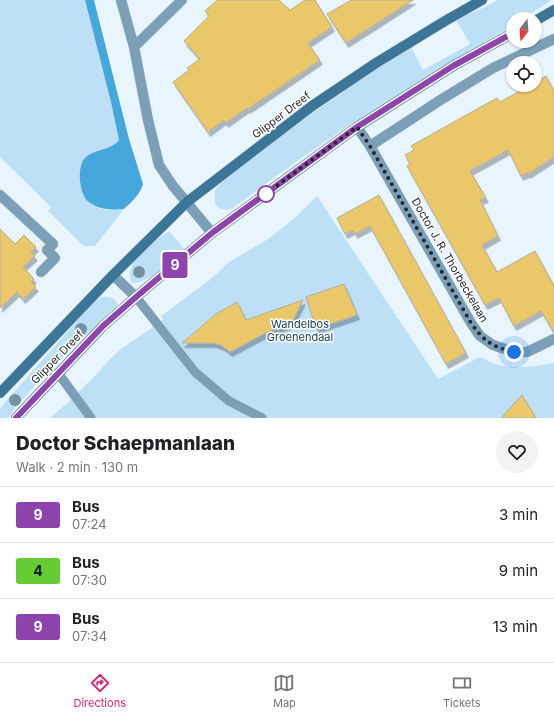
<!DOCTYPE html>
<meta charset="utf-8">
<style>
:root{--surface:#fff;--page:#f2f2f2;--text:#202124;--muted:#757577;--line:#e0e0e0;--accent:#db2777}
body{margin:0;font-family:Inter,sans-serif;background:var(--page);color:var(--text);height:100vh;display:flex;flex-direction:column;font-size:15px;white-space:nowrap}
*{box-sizing:border-box;margin:0}
p{font-size:13px;color:var(--muted)}
.icon{flex:none;width:22px;height:22px;fill:none;stroke:currentColor;stroke-width:2;stroke-linecap:round;stroke-linejoin:round}
.map{position:relative;height:418px;overflow:hidden}
.sheet{display:flex;flex-direction:column;background:var(--surface);flex:1}
.sheet>*{flex:none}
.badge{padding:0 8px;border-radius:3px;font-size:14px;line-height:26px}
.needle{width:26px;rotate:197deg}
.tools{position:absolute;left:506px;top:12px;display:grid;gap:8px}
.tools a{display:grid;place-items:center;width:36px;height:36px;border-radius:50%;background:var(--surface);box-shadow:0 1px 3px #0004;font-size:20px}
.you{position:absolute;width:20px;height:20px;margin:-10px;border:3px solid #fff;border-radius:50%;background:#1a73e8;box-shadow:0 0 0 6px #1a73e833}
.map>.badge{position:absolute;translate:-50% -50%;box-shadow:0 0 0 2px #fff}
.round{display:grid;place-items:center;flex:none;width:42px;height:42px;border-radius:21px;background:var(--page)}
.summary{display:flex;align-items:center;justify-content:space-between;height:68px;padding:0 16px}
h1{font-size:19px;font-weight:800;line-height:30px}
ul{padding:0;list-style:none}
li{display:flex;align-items:center;gap:12px;height:56px;padding:0 16px;border-top:1px solid var(--line)}
li div{flex:1}
li b{display:block;font-size:15px}
li em{font-style:normal}
li .badge{min-width:44px;font-weight:700;text-align:center}
.tabs{display:flex;justify-content:space-around;align-items:center;height:56px;border-top:1px solid var(--line);background:var(--surface);font-size:11px;color:var(--muted)}
.tabs a{display:grid;justify-items:center;gap:2px}
.tabs .active{color:var(--accent)}
.map>svg:first-child{display:block}
.green{fill:#bde0f7}
.water{fill:#46a7dd}
.building{fill:#eac769;stroke:#b2ad9e;filter:url(#shadow)}
.lines{fill:none;stroke-linecap:round;stroke-linejoin:round}
.lane-casing{stroke:#c5d0d8;stroke-width:10}
.street-casing{stroke:#c5d0d8;stroke-width:11}
.secondary-casing{stroke:#c5d0d8;stroke-width:11}
.lane{stroke:#7a9fb7;stroke-width:9}
.street{stroke:#7a9fb7;stroke-width:10}
.secondary{stroke:#3b7698;stroke-width:10}
.tree{fill:#7691a2}
.line-casing{stroke:#fff;stroke-width:9}
.line{stroke:#8e44ad;stroke-width:6}
.walk{stroke:#24292d;stroke-width:4;stroke-dasharray:0 7.2}
.stop-dot{fill:#fff;stroke:#8e44ad;stroke-width:2}
.labels{text-anchor:middle;dominant-baseline:central;stroke-width:3;stroke-linejoin:round;paint-order:stroke}
.street-label{font-size:11px;fill:#24292d;stroke:#fff}
.park-label{font-size:11px;fill:#184057;stroke:#fff}
</style>
<div class="map">
<svg width="554" height="418" viewBox="0 0 554 418">
<defs>
<filter id="shadow"><feDropShadow dx="2.5" dy="4.5" stdDeviation="0" flood-color="#0004"/></filter>
</defs>
<rect width="100%" height="100%" fill="#e8f5fd"/>
<path class="green" d="M0,0H85L111,102L119,140L80,176L81,188L99,208L107,210L124,209L95,246H84L48,211L51,207L0,157Z
M498,0H552L522,19H513V25C470,52 425,76 383,104C331,136 281,172 233,208C226,211 223,210 217,207L215,203V190L227,176L287,129L341,94L353,83L411,47L423,70L470,44L456,20L487,6Z
M317,196L438,379L480,357C504,371 528,368 554,363V418H50L63,407L89,382L118,351L163,320L161,316L212,278L229,262L268,239L296,217Z
M169,231L185,250C171,261 150,284 131,283C124,260 153,243 169,231Z
M101,297C112,296 113,297 119,306L57,361L14,409L9,418H0V409L5,402L93,303Z"/>
<path class="water" d="M85,0H94L129,139L143,184C140,195 131,202 124,209C111,210 100,210 89,202C79,195 76,165 86,157C95,149 112,150 119,140L111,102Z"/>
<path class="building" d="M217,0H279L290,10L305,0H315L332,27L308,43L320,60L248,109L247,108L226,123L224,120L208,132L173,82L189,70L187,68L200,59L184,41L209,16L205,11Z
M351,0H413L346,43L327,14Z
M546,76L554,91V157L528,174L527,173L521,176L508,150L470,171L486,198L480,200L498,236L482,245L497,272L535,251L554,286V333L541,311L514,326L499,298L485,305L407,166L410,164L405,155L414,150L411,146L459,119L497,98L500,102L531,85H535V82Z
M379,195L466,353L446,364L370,226L355,234L353,230L345,234L337,218Z
M0,229L15,244L24,235L36,247L31,252L35,256L23,267L34,279L31,282L36,287L23,299L17,292L0,308Z
M344,284L357,315L316,329L306,297Z
M303,300L291,324L277,329L275,328L230,352L222,346L214,343H182L216,314L237,302L246,320Z
M522,395L536,418H501Z"/>
<g class="lines">
<defs>
<path id="lane" d="M136,297L195,372L229,401L262,418
M58,373L91,418"/>
<path id="street" d="M121,0L134,47L148,120L159,165L173,186L212,233
M134,47L182,0
M357,127L370,146L471,323L480,336L493,345L514,352H527L554,339
M370,146L442,99L493,68L554,39
M0,195L53,244L47,250L55,258L41,272
M113,275L136,297"/>
<path id="secondary" d="M535,21L554,10
M0,393L113,275L187,202L312,106L376,63L445,21L482,0
M16,418L103,326L136,297L212,233L357,127L453,66L513,33"/>
</defs>
<use href="#lane" class="lane-casing"/>
<use href="#street" class="street-casing"/>
<use href="#secondary" class="secondary-casing"/>
<use href="#lane" class="lane"/>
<use href="#street" class="street"/>
<use href="#secondary" class="secondary"/>
</g>
<g class="tree">
<circle cx="139" cy="272" r="6"/>
<circle cx="81" cy="329" r="6"/>
<circle cx="15" cy="400" r="6"/>
</g>
<g class="lines">
<defs>
<path id="line" d="M16,418L103,326L136,297L212,233L357,127L453,66L513,33"/>
</defs>
<use href="#line" class="line-casing"/>
<use href="#line" class="line"/>
<path class="walk" d="M266,194L260,198L357,127L370,146L471,323C485,342 491,346 514,352"/>
</g>
<circle class="stop-dot" cx="266" cy="194" r="8"/>
<g class="labels">
<g class="street-label">
<text transform="translate(281 115) rotate(-37)">Glipper Dreef</text>
<text transform="translate(450 260) rotate(60)">Doctor J. R. Thorbeckelaan</text>
<text transform="translate(57 357) rotate(-46)">Glipper Dreef</text>
</g>
<g class="park-label">
<text x="300" y="324">Wandelbos<tspan x="300" dy="13">Groenendaal</tspan></text>
</g>
</g>
</svg>
<div class="tools">
<a><svg class="needle" viewBox="-14 -14 28 28"><path d="M0-13l5 13h-10z" fill="#e53935"/><path d="M0 13l5-13h-10z" fill="#757577"/></svg></a>
<a><svg class="icon" aria-label="locate" viewBox="0 0 24 24"><circle cx="12" cy="12" r="6"/><path d="M12 2v4M12 18v4M2 12h4M18 12h4"/></svg></a>
</div>
<div class="you" style="left:514px;top:352px"></div>
<b class="badge" style="left:175px;top:265px;background:#8e44ad;color:#fff">9</b>
</div>
<section class="sheet">
<div class="summary"><div><h1>Doctor Schaepmanlaan</h1><p>Walk · 2 min · 130 m</p></div><a class="round"><svg class="icon" aria-label="heart" viewBox="0 0 24 24"><path d="M12 20l-8-8c-3-5 5-10 8-4 3-6 11-1 8 4z"/></svg></a></div>
<ul>
<li><span class="badge" style="background:#8e44ad;color:#fff">9</span><div><b>Bus</b><p>07:24</p></div><em>3 min</em></li>
<li><span class="badge" style="background:#6c3;color:#111">4</span><div><b>Bus</b><p>07:30</p></div><em>9 min</em></li>
<li><span class="badge" style="background:#8e44ad;color:#fff">9</span><div><b>Bus</b><p>07:34</p></div><em>13 min</em></li>
</ul>
</section>
<nav class="tabs">
<a class="active"><svg class="icon" aria-label="directions" viewBox="0 0 24 24"><path d="M12 3l9 9-9 9-9-9zM9 14v-3h6M13 9l2 2-2 2"/></svg>Directions</a>
<a><svg class="icon" aria-label="map" viewBox="0 0 24 24"><path d="M3 6l6-2 6 2 6-2v14l-6 2-6-2-6 2zM9 4v14M15 6v14"/></svg>Map</a>
<a><svg class="icon" aria-label="tickets" viewBox="0 0 24 24"><path d="M3 7h18v10H3zM15 7v10"/></svg>Tickets</a>
</nav>
